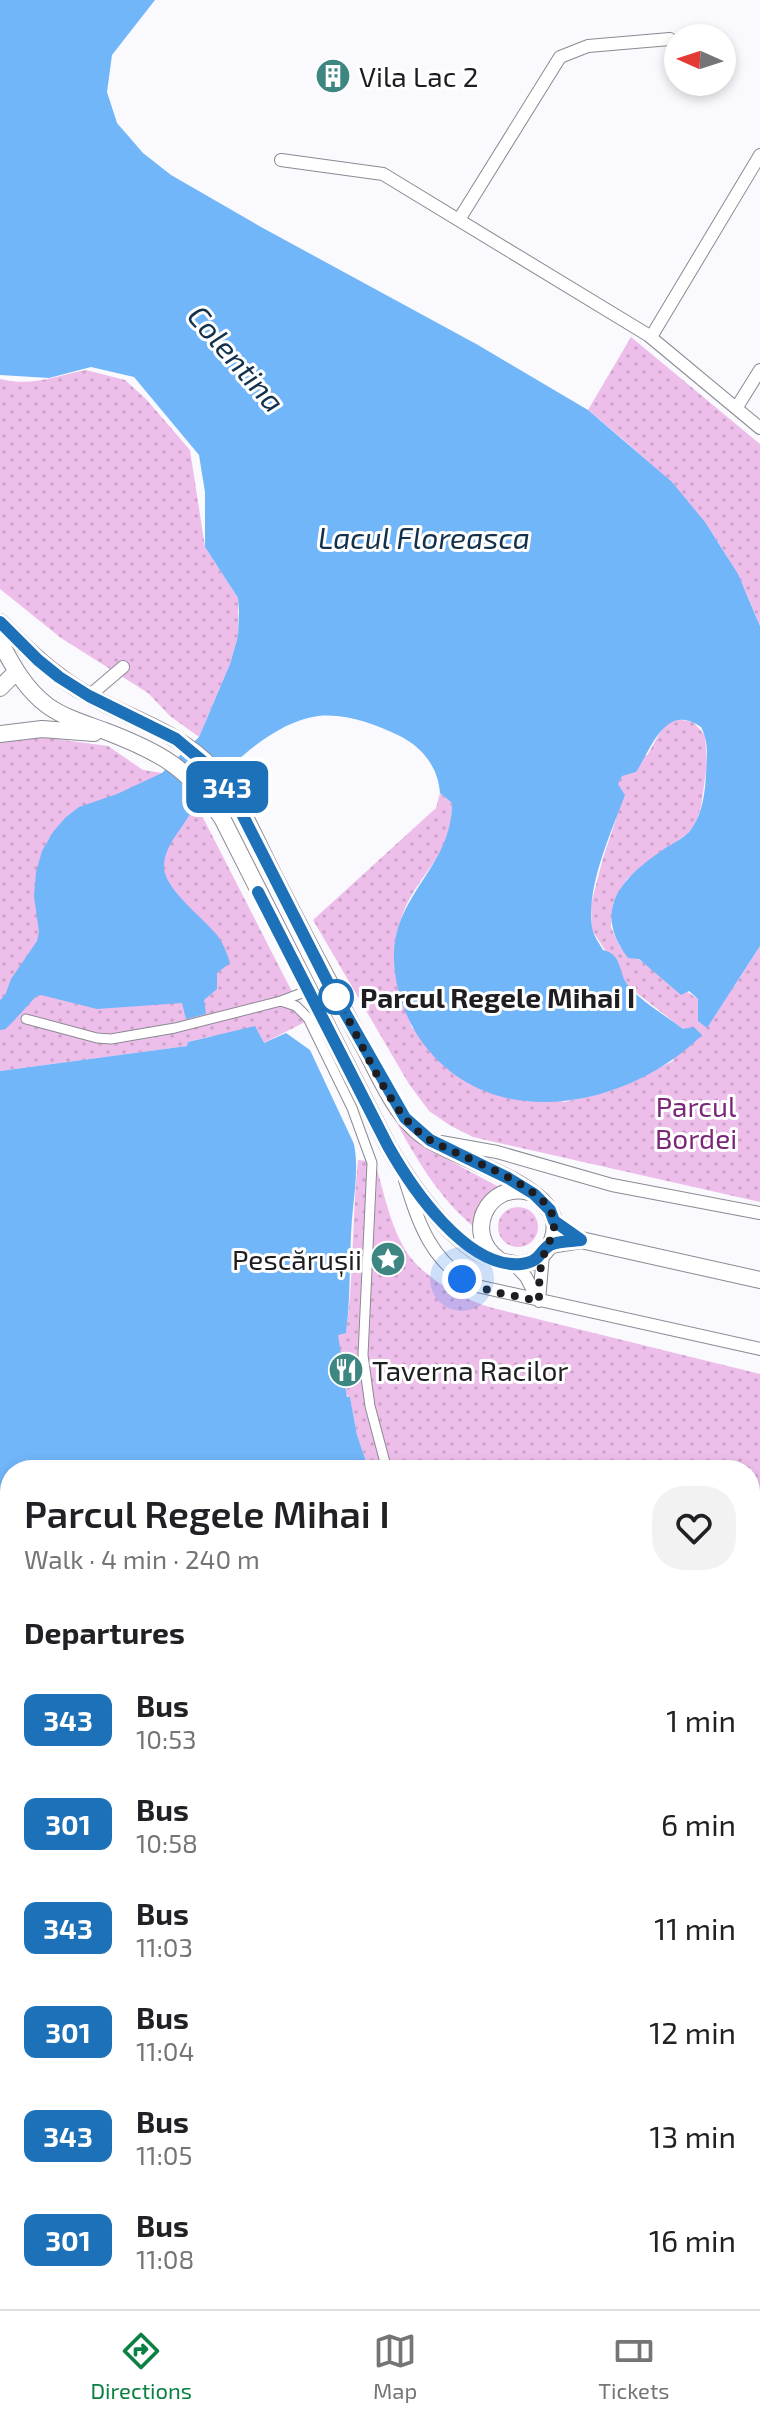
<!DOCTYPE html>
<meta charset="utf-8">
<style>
:root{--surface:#fff;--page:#f2f2f2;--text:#202124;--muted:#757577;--line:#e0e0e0;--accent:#0b8043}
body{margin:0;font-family:"Exo 2",sans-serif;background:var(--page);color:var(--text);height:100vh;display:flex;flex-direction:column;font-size:30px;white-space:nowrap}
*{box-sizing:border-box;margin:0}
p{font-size:26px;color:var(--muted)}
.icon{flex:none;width:44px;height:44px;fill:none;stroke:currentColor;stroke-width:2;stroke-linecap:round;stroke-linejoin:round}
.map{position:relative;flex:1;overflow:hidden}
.sheet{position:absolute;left:0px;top:1460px;width:760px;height:850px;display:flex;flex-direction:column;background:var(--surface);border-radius:32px 32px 0 0;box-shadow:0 4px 12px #0003}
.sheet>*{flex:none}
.badge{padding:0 16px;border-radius:12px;font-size:28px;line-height:52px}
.needle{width:52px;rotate:273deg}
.buttons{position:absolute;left:664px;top:24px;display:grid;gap:16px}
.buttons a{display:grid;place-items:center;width:72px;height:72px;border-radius:50%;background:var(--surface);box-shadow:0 4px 12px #0003;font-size:40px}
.you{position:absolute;width:40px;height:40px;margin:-20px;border:6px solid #fff;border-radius:50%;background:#1a73e8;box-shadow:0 0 0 12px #1a73e833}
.map>.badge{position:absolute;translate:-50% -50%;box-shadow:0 0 0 4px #fff}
h2{padding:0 24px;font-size:30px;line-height:72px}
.round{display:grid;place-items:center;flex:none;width:84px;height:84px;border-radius:32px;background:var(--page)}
.headline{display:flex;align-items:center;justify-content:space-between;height:136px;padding:0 24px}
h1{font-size:38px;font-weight:600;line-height:60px}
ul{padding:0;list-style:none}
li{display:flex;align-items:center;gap:24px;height:104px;padding:0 24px}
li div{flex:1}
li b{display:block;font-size:30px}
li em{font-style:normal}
li .badge{min-width:88px;font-weight:700;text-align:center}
.tab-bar{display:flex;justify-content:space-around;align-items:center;height:112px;border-top:2px solid var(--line);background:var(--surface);font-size:22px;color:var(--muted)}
.tab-bar a{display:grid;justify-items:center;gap:4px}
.tab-bar .selected{color:var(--accent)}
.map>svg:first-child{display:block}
.green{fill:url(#green-dots)}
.water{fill:#71b6f9}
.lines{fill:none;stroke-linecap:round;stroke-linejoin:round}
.river{stroke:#71b6f9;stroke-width:24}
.pedestrian-casing{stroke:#8a8a93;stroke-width:11}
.minor-casing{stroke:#8a8a93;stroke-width:14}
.secondary-casing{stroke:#8a8a93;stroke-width:18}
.pedestrian{stroke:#fff;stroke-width:9}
.minor{stroke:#fff;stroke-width:12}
.secondary{stroke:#fff;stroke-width:16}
.line-casing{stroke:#fff;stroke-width:18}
.line{stroke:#1d71b8;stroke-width:12}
.walk{stroke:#1e1d21;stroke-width:8;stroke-dasharray:0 14.4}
.stop-dot{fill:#fff;stroke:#1d71b8;stroke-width:4}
.labels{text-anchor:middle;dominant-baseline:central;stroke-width:6;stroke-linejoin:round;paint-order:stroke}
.poi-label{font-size:28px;fill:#1e1d21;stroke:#fff;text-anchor:start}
.stop-label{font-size:28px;font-weight:bold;fill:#1e1d21;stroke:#fff;text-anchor:start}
.park-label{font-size:28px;fill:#782777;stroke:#fff}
.water-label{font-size:30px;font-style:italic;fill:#14314c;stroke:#fff}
</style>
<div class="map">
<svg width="760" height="2309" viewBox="0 0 760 2309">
<defs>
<pattern id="green-dots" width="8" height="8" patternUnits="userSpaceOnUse" patternTransform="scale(2)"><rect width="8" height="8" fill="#eebeeb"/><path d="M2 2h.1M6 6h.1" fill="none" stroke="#cca3c9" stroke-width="1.8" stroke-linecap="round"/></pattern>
</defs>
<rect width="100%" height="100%" fill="#faf9fe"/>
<path class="green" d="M631,337L760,444V626C722,525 669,477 588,410Z
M86,370L125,380L146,399L190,450L205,547L238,598V636L230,664L199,737L170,716L148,693L61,638L0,589V379C34,387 54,376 86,370Z
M677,719L693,722L705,735L707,764L701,807L696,823L687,834L627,879L613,903L611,927L620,947L698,999V1021L733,988L760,946V1202L473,1137L451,1126L429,1111L409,1084L313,920L436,808L440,793L452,803C452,844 435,859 414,891C386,936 395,981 412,1028L564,1102L610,1091L673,1061L683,1029L629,987L592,930L591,904L603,858L616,819L618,783L622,775L648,754L662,729L669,722Z
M34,736L108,746L143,770L162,773L196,804L307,1021L264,1043L213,1038L212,1036L188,1042V1046L0,1071V739Z
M393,1116L426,1148L499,1187L480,1203L474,1227C438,1197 415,1157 393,1116Z
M358,1160L375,1162C383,1189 389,1221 403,1246C418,1275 460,1298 489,1307L760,1374V2309H466L464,2300H750V1470H369L357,1435L350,1397H348C337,1376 337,1358 338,1334L346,1332C354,1275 352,1217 358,1160Z
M498 1227a20 20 0 1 1 40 0a20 20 0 1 1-40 0Z"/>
<path class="water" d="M0,0H155L112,55L107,92L117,123L143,153L171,175L261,227L478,345L588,410L672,482L705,522L738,574L760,626V946L707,1028L698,1021V999L689,991L681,995L639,959L628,958C591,909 622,878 664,849C672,844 682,839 689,832C702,817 705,794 706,774C707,758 709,741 701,727C665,702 652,748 636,772L622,776L618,784L625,795C611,833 586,887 592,927C593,935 599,943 603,950C622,954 618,971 627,984C640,1001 665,1015 683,1029L694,1027L702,1035C627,1109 488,1137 420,1039C404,1016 393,982 394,953C397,891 452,866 452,803L440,793C438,767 423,748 400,736C374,724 347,713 318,716C266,723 209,783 183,825C174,838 163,852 164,869C167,891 203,918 217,935C223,943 227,953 230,963L217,973V989L204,1000L206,1014L186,1019L182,1003L97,1009L41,995L25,1000L15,1007L4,998L11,979L37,941L39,932L34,896L36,872L42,851L53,832L65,818L79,807L117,794L162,773L199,737L230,664L238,636L239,611L238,598L205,547V492L199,455L134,377L91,367L49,378L0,375Z
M255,1026L264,1043L286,1033L310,1050L354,1144C359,1169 354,1194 352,1219C349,1257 351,1295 346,1333L338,1335L342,1360L337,1361L339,1380H344L347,1397H350L357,1435L369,1470H10V2300H464L466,2309H0V1071L187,1046L188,1042Z"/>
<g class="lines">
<path class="river" d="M0,1018L33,982"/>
<defs>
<path id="pedestrian" d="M281,1001L296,1006L308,1018L352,1108L372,1163L363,1355L370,1406L387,1470
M26,1019L97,1038L111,1039L175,1028L281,1001L307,991
M750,1635L760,1636
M750,2060L760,2061
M480,2300L483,2309
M666,2300L669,2309"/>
<path id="minor" d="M281,160L383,174L648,335L760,428
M460,218L560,57L588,46L670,39
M651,337L760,155
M737,407L760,370
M89,696L123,667
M441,1142L497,1152L612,1185L760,1213
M405,1180C419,1225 432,1264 477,1286L760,1349
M514,1264L526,1277L537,1298
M539,1301L543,1254"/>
<path id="secondary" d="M0,622C27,650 54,676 88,695C130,719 179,732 212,768C240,799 256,841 275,878C304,935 334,992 365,1049C379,1075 393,1109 416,1130C446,1158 545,1179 554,1221C558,1243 539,1266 516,1264C508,1264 500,1261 493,1259C453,1248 408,1181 388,1146L222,818C189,768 160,752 105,731C86,724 65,718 48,706C25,689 13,666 0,642
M0,688L16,672
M0,734L42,729L94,733
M550,1245L581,1240L760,1280
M498,1259C463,1234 487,1181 529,1192"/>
</defs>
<use href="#pedestrian" class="pedestrian-casing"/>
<use href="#minor" class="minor-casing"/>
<use href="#secondary" class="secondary-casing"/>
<use href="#pedestrian" class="pedestrian"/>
<use href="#minor" class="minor"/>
<use href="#secondary" class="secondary"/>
</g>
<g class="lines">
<defs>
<path id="line" d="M0,622L38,660L59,677L89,696L176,739L212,769L238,806L327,981L405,1118L430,1140L508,1178L534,1194L550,1210L554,1221L581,1240C573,1241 557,1241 550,1245C539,1251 541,1262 521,1264C466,1269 411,1187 388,1146L258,892"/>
</defs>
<use href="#line" class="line-casing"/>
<use href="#line" class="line"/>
<path class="walk" d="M336,997C360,1036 390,1118 430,1140C458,1156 538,1183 551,1212C560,1231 547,1241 543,1258C539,1271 539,1286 539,1301L490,1291L462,1279"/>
</g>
<defs>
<symbol id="building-disc" viewBox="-11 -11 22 22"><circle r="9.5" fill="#3e8681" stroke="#fff"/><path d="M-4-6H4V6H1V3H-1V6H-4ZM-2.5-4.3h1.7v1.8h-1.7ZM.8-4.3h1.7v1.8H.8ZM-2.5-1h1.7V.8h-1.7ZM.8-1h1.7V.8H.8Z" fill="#fff"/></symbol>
<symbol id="sight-disc" viewBox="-11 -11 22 22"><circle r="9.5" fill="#3e8681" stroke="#fff"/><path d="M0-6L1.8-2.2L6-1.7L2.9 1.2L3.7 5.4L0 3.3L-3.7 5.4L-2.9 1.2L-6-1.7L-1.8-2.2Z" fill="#fff"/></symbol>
<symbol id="restaurant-disc" viewBox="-11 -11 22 22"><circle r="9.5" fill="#3e8681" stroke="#fff"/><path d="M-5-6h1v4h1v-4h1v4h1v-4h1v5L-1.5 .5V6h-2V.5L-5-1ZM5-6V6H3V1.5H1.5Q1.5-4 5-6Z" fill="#fff"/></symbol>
</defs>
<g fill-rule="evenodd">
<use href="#building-disc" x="313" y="56" width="40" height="40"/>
<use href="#sight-disc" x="368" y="1239" width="40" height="40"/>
<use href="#restaurant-disc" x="326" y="1350" width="40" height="40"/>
</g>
<circle class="stop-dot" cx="336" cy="997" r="16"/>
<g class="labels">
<g class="poi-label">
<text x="359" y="76">Vila Lac 2</text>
<text x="362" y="1259" text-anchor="end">Pescărușii</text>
<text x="372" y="1370">Taverna Racilor</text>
</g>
<g class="stop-label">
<text x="360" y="997">Parcul Regele Mihai I</text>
</g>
<g class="park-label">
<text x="696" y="1106">Parcul<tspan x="696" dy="32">Bordei</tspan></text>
</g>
<g class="water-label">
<text transform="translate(237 358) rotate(49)">Colentina</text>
<text x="424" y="537">Lacul Floreasca</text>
</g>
</g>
</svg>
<div class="buttons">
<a><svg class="needle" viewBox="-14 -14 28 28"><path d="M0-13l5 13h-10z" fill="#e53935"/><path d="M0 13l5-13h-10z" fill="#757577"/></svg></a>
</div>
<div class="you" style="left:462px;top:1279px"></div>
<b class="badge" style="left:227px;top:787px;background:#1d71b8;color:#fff">343</b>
<section class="sheet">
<div class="headline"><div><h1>Parcul Regele Mihai I</h1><p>Walk · 4 min · 240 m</p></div><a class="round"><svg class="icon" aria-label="heart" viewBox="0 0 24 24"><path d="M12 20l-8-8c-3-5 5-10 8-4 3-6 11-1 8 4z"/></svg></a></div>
<h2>Departures</h2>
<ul>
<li><span class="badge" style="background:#1d71b8;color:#fff">343</span><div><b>Bus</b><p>10:53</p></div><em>1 min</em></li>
<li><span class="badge" style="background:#1d71b8;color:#fff">301</span><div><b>Bus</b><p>10:58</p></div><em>6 min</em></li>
<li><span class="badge" style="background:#1d71b8;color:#fff">343</span><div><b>Bus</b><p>11:03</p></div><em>11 min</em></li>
<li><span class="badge" style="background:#1d71b8;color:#fff">301</span><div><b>Bus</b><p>11:04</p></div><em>12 min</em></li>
<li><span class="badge" style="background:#1d71b8;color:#fff">343</span><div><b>Bus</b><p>11:05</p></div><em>13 min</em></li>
<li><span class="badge" style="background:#1d71b8;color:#fff">301</span><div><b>Bus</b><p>11:08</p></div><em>16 min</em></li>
</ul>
</section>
</div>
<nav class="tab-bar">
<a class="selected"><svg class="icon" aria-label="directions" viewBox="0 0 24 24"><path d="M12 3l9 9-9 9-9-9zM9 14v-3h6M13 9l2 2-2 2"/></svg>Directions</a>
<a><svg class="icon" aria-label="map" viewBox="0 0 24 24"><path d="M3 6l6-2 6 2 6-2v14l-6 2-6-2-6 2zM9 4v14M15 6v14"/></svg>Map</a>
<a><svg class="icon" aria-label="tickets" viewBox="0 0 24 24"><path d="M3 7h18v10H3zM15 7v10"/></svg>Tickets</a>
</nav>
